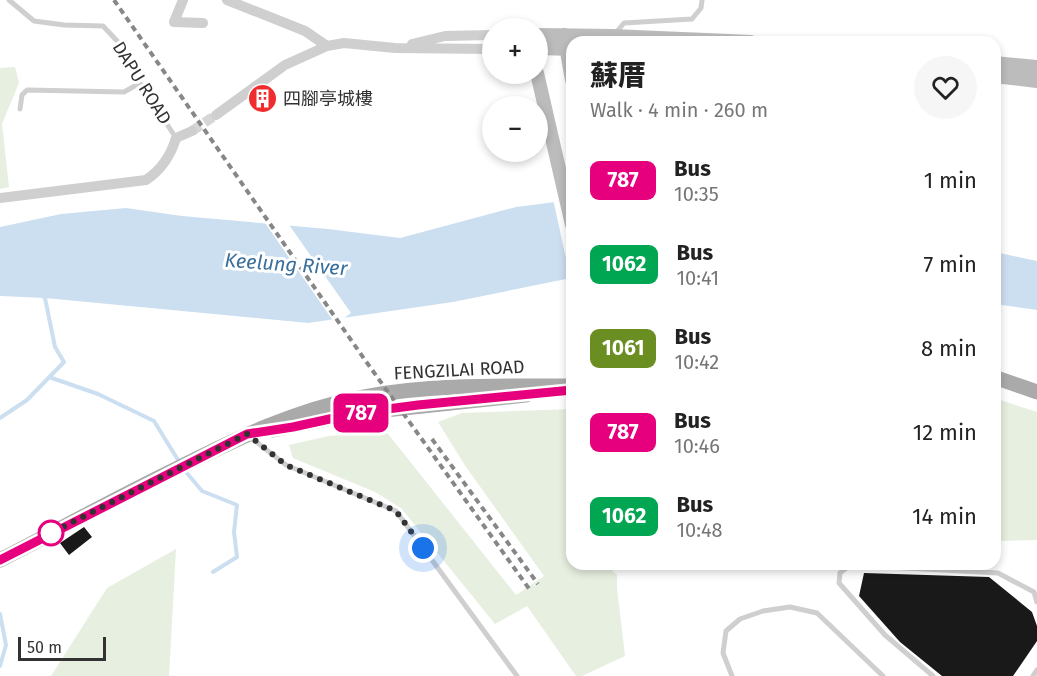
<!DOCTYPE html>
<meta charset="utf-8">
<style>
:root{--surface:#fff;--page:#f6f6f6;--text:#222;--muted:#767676}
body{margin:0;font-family:"Fira Sans","Noto Sans TC",sans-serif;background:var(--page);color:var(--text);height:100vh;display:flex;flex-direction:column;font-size:22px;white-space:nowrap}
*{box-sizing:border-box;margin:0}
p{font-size:20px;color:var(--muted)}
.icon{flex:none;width:33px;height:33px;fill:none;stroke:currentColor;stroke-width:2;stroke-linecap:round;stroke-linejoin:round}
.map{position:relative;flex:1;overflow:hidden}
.side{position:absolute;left:566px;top:36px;width:435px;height:534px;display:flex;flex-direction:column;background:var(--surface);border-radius:18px;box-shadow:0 3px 9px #0003}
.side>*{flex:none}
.badge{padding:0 12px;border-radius:9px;font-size:21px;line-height:39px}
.buttons{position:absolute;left:482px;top:18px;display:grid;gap:12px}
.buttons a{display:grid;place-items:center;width:66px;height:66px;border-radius:50%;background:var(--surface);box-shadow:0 3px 9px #0003;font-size:30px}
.scale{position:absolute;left:18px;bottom:15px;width:88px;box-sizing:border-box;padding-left:6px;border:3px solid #323232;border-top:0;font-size:16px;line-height:21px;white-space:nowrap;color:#323232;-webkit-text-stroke:4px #fff;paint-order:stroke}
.you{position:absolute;width:30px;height:30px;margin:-15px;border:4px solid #fff;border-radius:50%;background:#1a73e8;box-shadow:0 0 0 9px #1a73e833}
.map>.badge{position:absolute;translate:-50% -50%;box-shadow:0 0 0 3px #fff}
.round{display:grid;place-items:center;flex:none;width:63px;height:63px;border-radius:32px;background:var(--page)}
.headline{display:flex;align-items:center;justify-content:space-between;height:102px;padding:0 24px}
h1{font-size:28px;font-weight:800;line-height:45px}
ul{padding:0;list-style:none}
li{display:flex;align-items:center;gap:18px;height:84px;padding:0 24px}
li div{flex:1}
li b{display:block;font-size:22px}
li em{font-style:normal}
li .badge{min-width:66px;font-weight:700;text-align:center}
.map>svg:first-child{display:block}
.green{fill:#e7efe0}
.water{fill:#ccdff0}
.pier{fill:#fff}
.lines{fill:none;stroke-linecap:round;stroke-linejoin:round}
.stream{stroke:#ccdff0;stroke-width:4}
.building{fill:#191919}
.street-tunnel{stroke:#d6d6d6;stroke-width:10;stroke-dasharray:10 5;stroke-linecap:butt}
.lane{stroke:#cfcfcf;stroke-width:5}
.street{stroke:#cfcfcf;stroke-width:10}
.secondary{stroke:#bcbcbc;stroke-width:14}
.primary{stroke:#aaa;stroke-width:15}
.rail{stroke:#878787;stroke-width:4;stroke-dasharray:6 4.5;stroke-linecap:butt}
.line-casing{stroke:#fff;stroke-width:14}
.line{stroke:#e6007e;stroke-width:9}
.walk{stroke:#323232;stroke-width:6;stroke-dasharray:0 10.8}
.stop-dot{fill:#fff;stroke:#e6007e;stroke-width:3}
.labels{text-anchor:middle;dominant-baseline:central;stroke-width:6;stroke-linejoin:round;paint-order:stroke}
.street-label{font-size:18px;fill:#323232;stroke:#fff}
.poi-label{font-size:18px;fill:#323232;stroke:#fff;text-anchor:start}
.water-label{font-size:20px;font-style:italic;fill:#396f9c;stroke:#fff}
</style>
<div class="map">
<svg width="1037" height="676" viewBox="0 0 1037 676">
<rect width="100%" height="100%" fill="#fff"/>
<path class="green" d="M15,67L19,83L2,124L9,187L0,189V68Z
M994,398L1037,412V540L995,541Z
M571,409L572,564H605L617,575V588L625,656L582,676H576L527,606L495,624L401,508L375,492L293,458L289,445L329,436L369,433L385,430L516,595L544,576L466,467L438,422L462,413Z
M176,549L169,676H51L107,588Z"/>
<path class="water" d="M571,200V278L453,302L308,323L45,298L0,296V227L61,214L126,208L182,216L328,229L400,238L516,207Z
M995,252L1037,261V310L995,304Z"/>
<path class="pier" d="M571,197L572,281H571L553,199Z
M263,220L287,222L351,313L340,321L334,322Z"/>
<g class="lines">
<path class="stream" d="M49,377L98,394L154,421L178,460
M0,418L27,400L64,362L55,347L45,298L41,295
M186,472L202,491L237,505L234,532L237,557L213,572
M0,614L6,645L0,666"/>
</g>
<path class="building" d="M84,527L92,537L69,555L60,543Z
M864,573L989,577L1032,612L1037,626V641L1013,676H942L900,642L859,596Z"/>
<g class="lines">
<path class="street-tunnel" d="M192,131L216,115"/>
<path class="lane" d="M9,0L34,21L64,25L103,26L120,44L140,83L176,138
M614,35L624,23L692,19L701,8L702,0
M20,109L22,95L27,90L124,92L140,83
M250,437L286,465L396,511L517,676
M732,676L723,653L726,631L740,619L763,611L790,607L817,613L883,676
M933,676L885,635L839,583L840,573L850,565L998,573L1034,592L1037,602
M1033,676L1037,670"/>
<path class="street" d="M183,0L174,22L203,23
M227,0L305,31L327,46
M412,44L445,36L492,35
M216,115L285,65L327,46L344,43L395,48L492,49
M0,198L146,180C161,170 171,155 176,138L192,131"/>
<path class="secondary" d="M537,35L613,36L751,42
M564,35L572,80
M537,48L572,49
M994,63L1037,67
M537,73L572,225
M994,76L1037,81"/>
<path class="primary" d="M994,377L1037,392
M273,430L357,413L526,395
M0,560C58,530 115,499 174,470C236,439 294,410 363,397C432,384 502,386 572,386"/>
<path class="rail" d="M114,0L365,360L530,590
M432,439L538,584"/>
</g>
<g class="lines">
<defs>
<path id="line" d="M0,560L247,434L293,427L357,413L418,405L572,390"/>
</defs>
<use href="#line" class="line-casing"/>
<use href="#line" class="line"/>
<path class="walk" d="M51,533L43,537L247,434L286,465L396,511L423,548"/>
</g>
<defs>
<symbol id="building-disc" viewBox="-11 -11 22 22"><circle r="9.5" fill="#f12c2e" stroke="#fff"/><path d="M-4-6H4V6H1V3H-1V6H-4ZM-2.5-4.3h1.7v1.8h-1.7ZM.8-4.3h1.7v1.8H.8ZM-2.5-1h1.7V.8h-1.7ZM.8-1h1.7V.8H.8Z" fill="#fff"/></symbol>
</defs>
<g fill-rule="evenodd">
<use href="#building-disc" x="246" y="82" width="33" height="33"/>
</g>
<circle class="stop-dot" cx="51" cy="533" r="12"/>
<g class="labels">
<g class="street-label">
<text transform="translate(142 83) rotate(58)">DAPU ROAD</text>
<text transform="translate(459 370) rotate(-3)">FENGZILAI ROAD</text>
</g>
<g class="poi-label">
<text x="283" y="99">四腳亭城樓</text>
</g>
<g class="water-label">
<text transform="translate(286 264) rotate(4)">Keelung River</text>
</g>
</g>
</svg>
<div class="buttons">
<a>+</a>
<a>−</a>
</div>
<div class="scale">50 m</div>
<div class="you" style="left:423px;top:548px"></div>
<b class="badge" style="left:361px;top:413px;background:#e6007e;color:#fff">787</b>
<section class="side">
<div class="headline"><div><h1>蘇厝</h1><p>Walk · 4 min · 260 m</p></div><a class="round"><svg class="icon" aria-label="heart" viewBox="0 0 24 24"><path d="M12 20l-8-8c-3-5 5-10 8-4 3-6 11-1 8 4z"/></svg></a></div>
<ul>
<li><span class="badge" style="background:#e6007e;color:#fff">787</span><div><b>Bus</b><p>10:35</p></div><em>1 min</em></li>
<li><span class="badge" style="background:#00a651;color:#fff">1062</span><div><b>Bus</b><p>10:41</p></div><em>7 min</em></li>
<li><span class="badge" style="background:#6b8e23;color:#fff">1061</span><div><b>Bus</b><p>10:42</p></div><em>8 min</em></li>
<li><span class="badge" style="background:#e6007e;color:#fff">787</span><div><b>Bus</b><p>10:46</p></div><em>12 min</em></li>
<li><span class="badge" style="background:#00a651;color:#fff">1062</span><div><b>Bus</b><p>10:48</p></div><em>14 min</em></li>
</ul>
</section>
</div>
